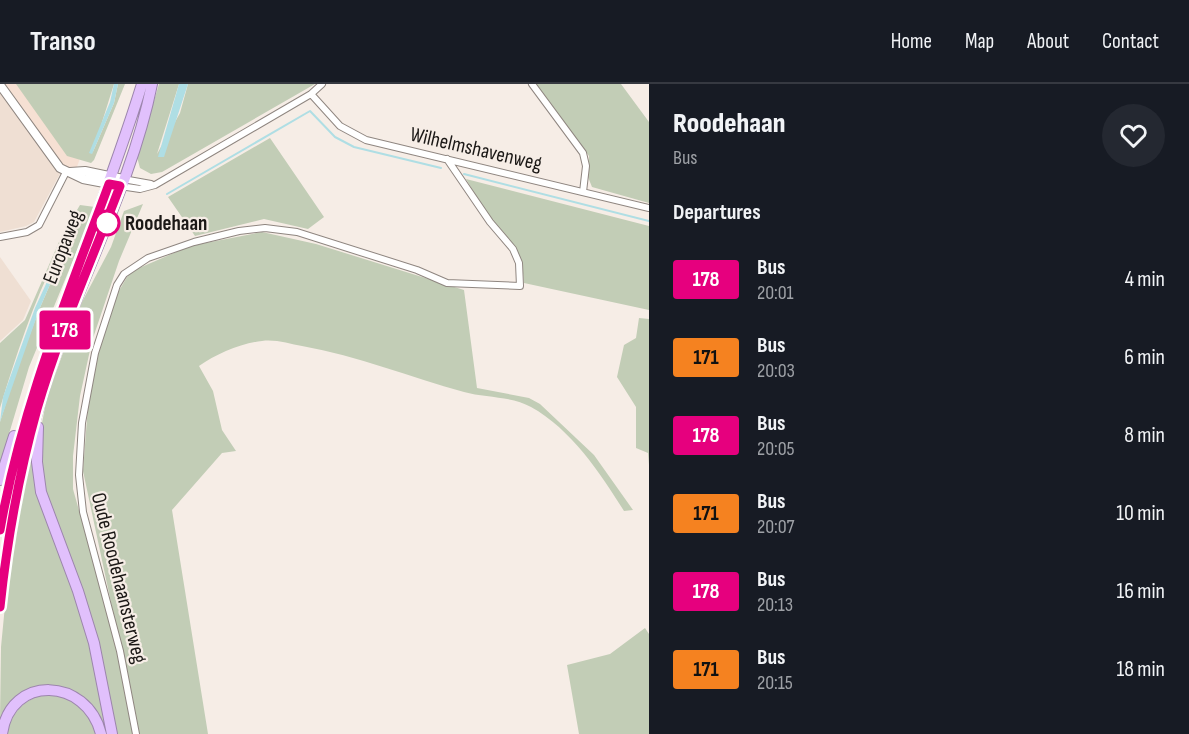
<!DOCTYPE html>
<style>
:root{--surface:#171b24;--page:#242831;--text:#f1f3f6;--muted:#9ea1a6;--line:#363941}
body{margin:0;font-family:"Sofia Sans Condensed",sans-serif;background:var(--page);color:var(--text);height:100vh;display:flex;flex-direction:column;font-size:22px;white-space:nowrap}
*{box-sizing:border-box;margin:0}
p{font-size:20px;color:var(--muted)}
.icon{flex:none;width:33px;height:33px;fill:none;stroke:currentColor;stroke-width:2;stroke-linecap:round;stroke-linejoin:round}
.map{position:relative;flex:1;overflow:hidden}
.panel{display:flex;flex-direction:column;background:var(--surface);width:540px}
.panel>*{flex:none}
.badge{padding:0 12px;border-radius:4px;font-size:21px;line-height:39px}
.map>.badge{position:absolute;translate:-50% -50%;box-shadow:0 0 0 3px #fff}
h2{padding:0 24px;font-size:22px;line-height:54px}
.round{display:grid;place-items:center;flex:none;width:63px;height:63px;border-radius:32px;background:var(--page)}
.overview{display:flex;align-items:center;justify-content:space-between;height:102px;padding:0 24px}
h1{font-size:28px;font-weight:800;line-height:45px}
ul{padding:0;list-style:none}
li{display:flex;align-items:center;gap:18px;height:78px;padding:0 24px}
li div{flex:1}
li b{display:block;font-size:22px}
li em{font-style:normal}
li .badge{min-width:66px;font-weight:700;text-align:center}
header{display:flex;align-items:center;gap:36px;box-sizing:border-box;height:84px;padding:0 30px;background:var(--surface);border-bottom:2px solid var(--line)}
header strong{font-size:28px}
nav{display:flex;gap:33px;margin-inline-start:auto;font-size:21px}
main{display:flex;flex:1;min-height:0}
.map>svg:first-child{display:block}
.commercial{fill:#f6e0d3}
.built{fill:#efdfd3}
.green{fill:#c2cdb6}
.water{fill:#afdee4}
.lines{fill:none;stroke-linecap:round;stroke-linejoin:round}
.stream{stroke:#afdee4;stroke-width:2}
.street-casing{stroke:#8f8680;stroke-width:8}
.secondary-casing{stroke:#8f8680;stroke-width:10}
.highway-casing{stroke:#9c85ac;stroke-width:12}
.street{stroke:#fff;stroke-width:6}
.secondary{stroke:#fff;stroke-width:8}
.highway{stroke:#e1c0fc;stroke-width:10}
.line-casing{stroke:#fff;stroke-width:14}
.line{stroke:#e6007e;stroke-width:9}
.stop-dot{fill:#fff;stroke:#e6007e;stroke-width:3}
.labels{text-anchor:middle;dominant-baseline:central;stroke-width:4.5;stroke-linejoin:round;paint-order:stroke}
.street-label{font-size:21px;fill:#1b1816;stroke:#f6ede6}
.stop-label{font-size:21px;font-weight:bold;fill:#1b1816;stroke:#f6ede6;text-anchor:start}
</style>
<header>
<strong>Transo</strong>
<nav><a>Home</a><a>Map</a><a>About</a><a>Contact</a></nav>
</header>
<main>
<div class="map">
<svg width="649" height="650" viewBox="0 0 649 650">
<rect width="100%" height="100%" fill="#f6ede6"/>
<path class="commercial" d="M0,0H107L74,91L55,78Z"/>
<path class="built" d="M0,3L63,84L34,138L26,142L0,148Z
M0,173L31,217L23,236L0,257Z"/>
<path class="green" d="M16,0H114L92,70L114,19L118,0H125L94,76L91,79L67,72Z
M159,0H179L157,70L180,29L188,0H315L162,88L151,90L140,84L137,73Z
M536,0H621L649,38V119L592,103L588,93L589,72Z
M270,54L324,133L308,145L264,135L195,152L168,113Z
M466,95L649,142V226L524,199C522,166 511,159 491,135C481,123 474,108 466,95Z
M143,120L119,177L92,257L80,312L73,372V405L118,566L134,650H115L41,394V344L47,313L68,255L82,218L111,163L124,127Z
M80,121L95,123L29,283L0,380V338L14,293L39,226L79,133C42,190 20,259 0,324V259L25,236L62,151Z
M262,148L316,160L464,206L477,304L529,314L540,320L594,371L633,426L624,427C601,390 571,345 531,323C512,312 485,314 464,308C410,293 358,272 302,262C290,260 275,255 262,257C241,259 216,270 199,282L213,307L222,346L236,367L222,369L172,426L208,650H139L83,387L89,309L98,267L117,210L130,188L190,162Z
M639,234L649,235V381L648,369L636,364V323L617,293L624,261L636,254Z
M35,348V374L83,533L109,650H105L96,627L80,610L54,601L37,603L2,637L0,635L1,563L9,480Z
M645,544L649,550V650H579L567,581L610,570Z
M54,608L83,621L98,650H4C18,622 23,615 54,608Z"/>
<path class="water" d="M114,0H118L114,19L92,70L89,69L110,18Z
M179,0H188L164,73H158Z
M78,130L79,133L39,226L0,338L3,313L35,224Z"/>
<g class="lines">
<path class="stream" d="M464,90L649,137
M167,110L310,27L335,53L354,63L441,84"/>
<defs>
<path id="street" d="M532,0L583,69L586,82L583,108
M311,10L340,42L366,56L649,124
M123,95L151,100
M120,102L140,105L155,101L311,10L322,0
M0,153L27,148L39,141L66,88
M136,650L120,567L83,428L79,391L82,339L95,269L117,201L124,190L148,174L194,158L239,147L265,144L297,148L417,186L447,199L520,202L519,179L513,165L490,138L447,75"/>
<path id="secondary" d="M0,1L60,84L83,95L120,102
M70,88L85,87L123,95"/>
<path id="highway" d="M38,343L37,378L41,408L78,507L94,559L112,650
M0,396L14,352
M0,446C27,291 96,150 142,0
M0,523C10,434 28,345 59,261C90,175 134,90 152,0
M2,650C10,590 87,593 101,650"/>
</defs>
<use href="#street" class="street-casing"/>
<use href="#secondary" class="secondary-casing"/>
<use href="#highway" class="highway-casing"/>
<use href="#street" class="street"/>
<use href="#secondary" class="secondary"/>
<use href="#highway" class="highway"/>
</g>
<g class="lines">
<defs>
<path id="line" d="M0,446C21,325 67,214 109,100L120,102C92,176 59,249 37,325C19,390 7,456 0,523"/>
</defs>
<use href="#line" class="line-casing"/>
<use href="#line" class="line"/>
</g>
<circle class="stop-dot" cx="107" cy="139" r="12"/>
<g class="labels">
<g class="street-label">
<text transform="translate(476 65) rotate(13)">Wilhelmshavenweg</text>
<text transform="translate(63 163) rotate(-69)">Europaweg</text>
<text transform="translate(119 494) rotate(76)">Oude Roodehaansterweg</text>
</g>
<g class="stop-label">
<text x="125" y="139">Roodehaan</text>
</g>
</g>
</svg>
<b class="badge" style="left:65px;top:246px;background:#e6007e;color:#fff">178</b>
</div>
<section class="panel">
<div class="overview"><div><h1>Roodehaan</h1><p>Bus</p></div><a class="round"><svg class="icon" aria-label="heart" viewBox="0 0 24 24"><path d="M12 20l-8-8c-3-5 5-10 8-4 3-6 11-1 8 4z"/></svg></a></div>
<h2>Departures</h2>
<ul>
<li><span class="badge" style="background:#e6007e;color:#fff">178</span><div><b>Bus</b><p>20:01</p></div><em>4 min</em></li>
<li><span class="badge" style="background:#f58220;color:#111">171</span><div><b>Bus</b><p>20:03</p></div><em>6 min</em></li>
<li><span class="badge" style="background:#e6007e;color:#fff">178</span><div><b>Bus</b><p>20:05</p></div><em>8 min</em></li>
<li><span class="badge" style="background:#f58220;color:#111">171</span><div><b>Bus</b><p>20:07</p></div><em>10 min</em></li>
<li><span class="badge" style="background:#e6007e;color:#fff">178</span><div><b>Bus</b><p>20:13</p></div><em>16 min</em></li>
<li><span class="badge" style="background:#f58220;color:#111">171</span><div><b>Bus</b><p>20:15</p></div><em>18 min</em></li>
</ul>
</section>
</main>
